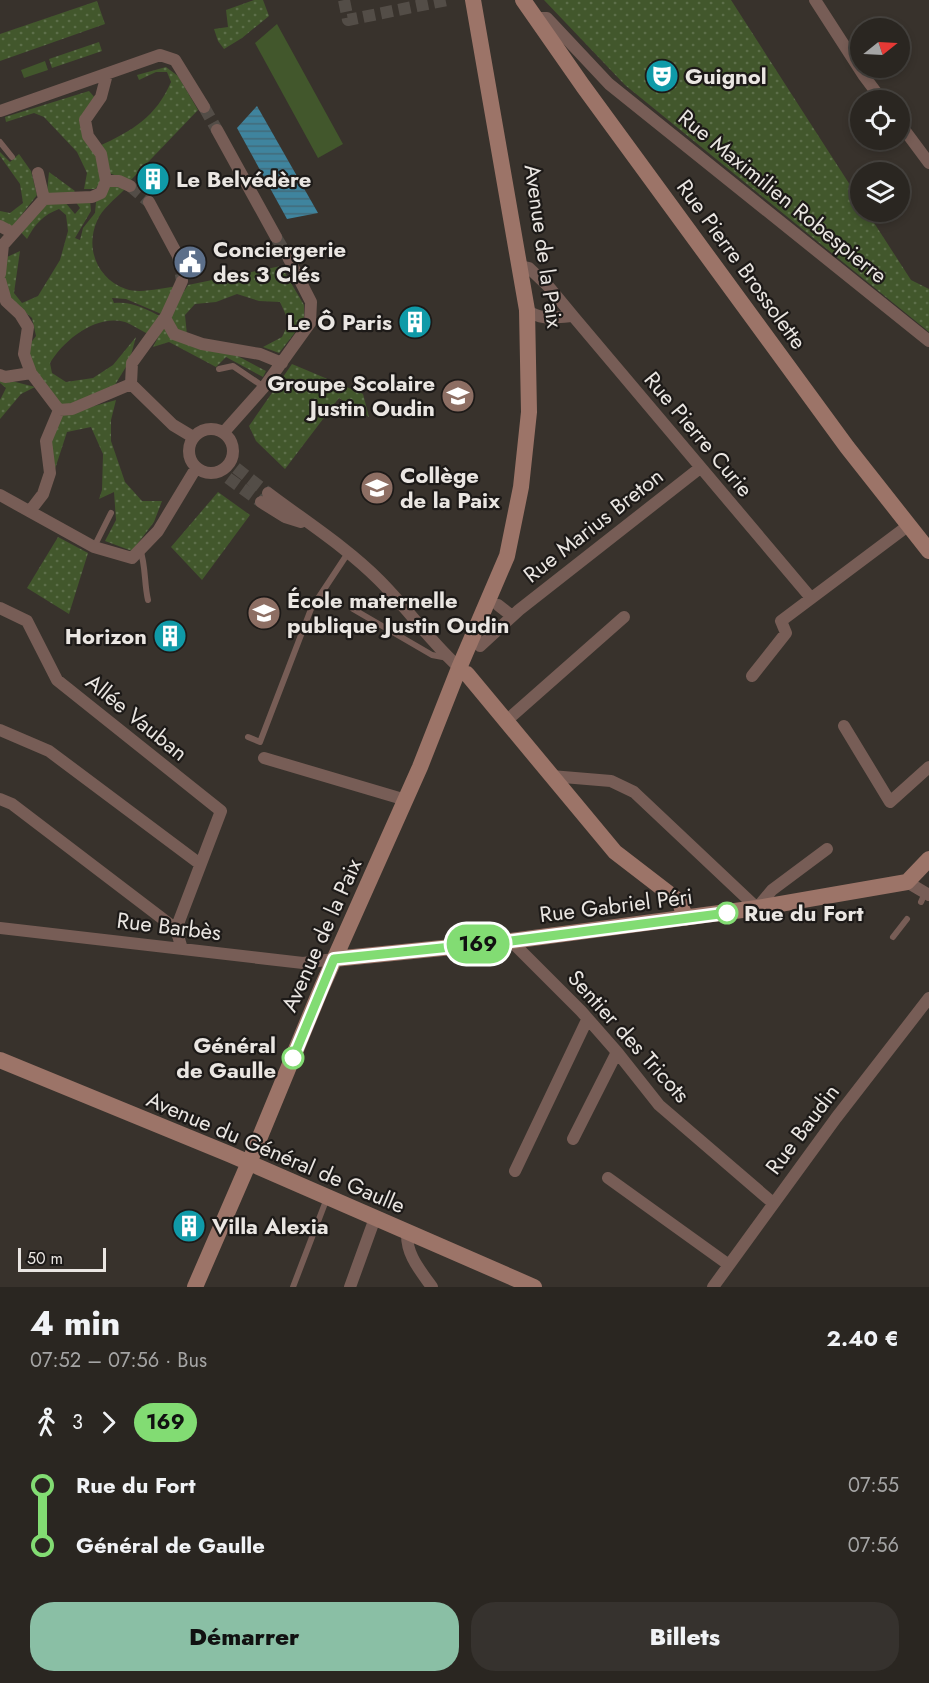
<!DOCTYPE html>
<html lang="fr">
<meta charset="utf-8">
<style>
:root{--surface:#2a2621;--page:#36322e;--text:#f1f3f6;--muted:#a5a5a5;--line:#46433f;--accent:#8abfa5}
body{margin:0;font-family:Jost,sans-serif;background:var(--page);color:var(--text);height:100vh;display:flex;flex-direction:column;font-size:22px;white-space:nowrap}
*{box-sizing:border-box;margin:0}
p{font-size:20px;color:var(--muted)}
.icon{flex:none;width:33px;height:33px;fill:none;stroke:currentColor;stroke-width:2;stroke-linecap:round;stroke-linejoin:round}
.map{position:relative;height:1287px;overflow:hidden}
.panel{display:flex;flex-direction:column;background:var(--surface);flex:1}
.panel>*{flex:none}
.badge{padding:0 12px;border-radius:20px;font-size:21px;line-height:39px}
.needle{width:39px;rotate:72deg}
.fabs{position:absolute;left:850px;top:18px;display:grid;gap:12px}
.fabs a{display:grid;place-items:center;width:60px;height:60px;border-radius:50%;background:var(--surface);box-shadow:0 3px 9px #0003,0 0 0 2px var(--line);font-size:30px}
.scale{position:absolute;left:18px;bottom:15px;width:88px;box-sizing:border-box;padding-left:6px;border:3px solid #eae6e2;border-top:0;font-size:16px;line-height:21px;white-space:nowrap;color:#eae6e2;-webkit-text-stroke:4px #1d1a18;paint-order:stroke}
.map>.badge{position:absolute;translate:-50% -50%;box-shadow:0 0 0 3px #fff}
.legs{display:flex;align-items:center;gap:9px;height:66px;padding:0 30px;font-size:20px}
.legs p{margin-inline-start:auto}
.head{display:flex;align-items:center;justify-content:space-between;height:102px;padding:0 30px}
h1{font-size:33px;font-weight:800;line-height:45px}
.button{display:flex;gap:12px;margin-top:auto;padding:12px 30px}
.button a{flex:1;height:69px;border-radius:24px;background:var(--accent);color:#111;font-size:24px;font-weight:800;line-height:69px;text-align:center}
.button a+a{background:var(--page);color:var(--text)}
ul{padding:0 30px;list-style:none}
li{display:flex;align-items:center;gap:21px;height:60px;font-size:22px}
li i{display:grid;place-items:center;width:9px;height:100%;margin:0 8px;background:currentColor}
li i::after{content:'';width:15px;height:15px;margin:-8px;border:4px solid;border-radius:50%;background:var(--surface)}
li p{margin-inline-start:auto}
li:first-child i{background:linear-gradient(#0000 50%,currentColor 0)}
li:last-child i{background:linear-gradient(currentColor 50%,#0000 0)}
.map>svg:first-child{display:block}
.green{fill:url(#green-dots)}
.pitch{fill:#42572c}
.water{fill:url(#water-rules)}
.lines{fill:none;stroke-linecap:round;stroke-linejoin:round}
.street-tunnel{stroke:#534d47;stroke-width:12;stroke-dasharray:12 6;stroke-linecap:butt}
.lane{stroke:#775d56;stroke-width:6}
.street{stroke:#775d56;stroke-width:12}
.secondary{stroke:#9c7468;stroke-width:16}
.line-1-casing{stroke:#fff;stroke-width:14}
.line-1{stroke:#82dc73;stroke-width:9}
.stop-1-dot{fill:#fff;stroke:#82dc73;stroke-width:3}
.labels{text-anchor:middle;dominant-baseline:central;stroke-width:4.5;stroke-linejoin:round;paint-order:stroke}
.poi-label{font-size:22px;font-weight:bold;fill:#eae6e2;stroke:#1d1a18;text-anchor:start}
.street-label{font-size:22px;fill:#eae6e2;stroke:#1d1a18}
.stop-label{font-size:22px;font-weight:bold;fill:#eae6e2;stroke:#1d1a18;text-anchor:start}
</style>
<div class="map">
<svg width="929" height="1287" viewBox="0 0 929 1287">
<defs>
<pattern id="green-dots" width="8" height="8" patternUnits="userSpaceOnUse" patternTransform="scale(1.5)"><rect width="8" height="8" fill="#42572c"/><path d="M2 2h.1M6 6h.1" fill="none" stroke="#5d6f4a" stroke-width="1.8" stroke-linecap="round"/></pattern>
<pattern id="water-rules" width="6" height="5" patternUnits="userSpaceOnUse" patternTransform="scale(1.5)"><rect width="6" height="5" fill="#3f849e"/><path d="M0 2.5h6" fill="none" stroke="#426b7a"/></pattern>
</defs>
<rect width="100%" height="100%" fill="#38322c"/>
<path class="green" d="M254,0H263L269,16L242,38L224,49L218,41L214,29L228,27L226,10Z
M544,0H731L861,202V212H867L911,280L929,289V332L625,85Z
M97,1L105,24L0,61V34Z
M99,42L102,51L52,68L49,59Z
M166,67L178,76L198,110L130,181L109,173L99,146C132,131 156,117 171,82L167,72H156L139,80L137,75Z
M89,91L96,99L84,111L83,130L97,156L102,182L95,189H84L87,173L77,152L44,117L34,113L6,122L5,117Z
M0,152L10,162L19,154L31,171L37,195L12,227L0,222V211L10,213L23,203L20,184L0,156Z
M49,172L75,191L72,194L52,195L47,192Z
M109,185H120L124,190C115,199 102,209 97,221C85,248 97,279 126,289C140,294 162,288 177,286L166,316L126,299L112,298L114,303C132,301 146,309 162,317L150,335C142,331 133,325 125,322C96,314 64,340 50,363L52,373L66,382L93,378L113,365L136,337L129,362L113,388L74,405L60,404L29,363V345L36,336L32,318L9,298L3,281L7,257L20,251L14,293L22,303L38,296L60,260L68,231L66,215L59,209C43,215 35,224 27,239L19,230L46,202L64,201L75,214L80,208L75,201L90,200L91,211L75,238L80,240L83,228L95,213L96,202Z
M281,266L304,305V321L279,353L263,347L282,337L289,322L280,302L259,301L237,294L216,302L195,304L185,315L187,335L178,332L171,317L178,301L188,285Z
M166,322L171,336L232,353L266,371L263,377L226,357L216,367L169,342L153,347Z
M292,364L363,394L369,417L339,398L285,469L256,441L249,426Z
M0,378L35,387L21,394L0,419V400L6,388L0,383Z
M116,400L111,420V441L125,482L142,501H162L154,522L132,551L105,541L116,520L114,492L99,499L102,490L103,454L91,427L67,432L55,469L50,443L62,415Z
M218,492L250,515L202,580L171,547Z
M58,537L88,553L69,614L27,588Z"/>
<path class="pitch" d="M277,24L343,144L318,158L255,43Z
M45,61L48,70L24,78L21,70Z"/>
<path class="water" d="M257,106L318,213L287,219L237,128Z"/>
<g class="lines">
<path class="street-tunnel" d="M344,0L348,20L447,0
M204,107L217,130
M130,186L149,202
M276,237L289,259
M178,256L182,281
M236,468L268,493
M228,478L261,502"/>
<path class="lane" d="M0,142L12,157
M219,369L233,366L264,387
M94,547L111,513
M140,549C146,566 144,583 148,600
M353,609L432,655L448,658
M248,737L260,742L311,609L348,553
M921,902L925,893
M893,937L907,919
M293,1287L327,1198"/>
<path class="street" d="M815,0L864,76L882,100
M535,18H547L609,84L929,341
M0,111L160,55L175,60L204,107
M900,124L929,163
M217,130L276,237
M38,173L44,199
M106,181H119L130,186
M149,202L178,256
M0,226L13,233
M520,266L529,268L549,287L573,316C556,317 541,321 527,310
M0,274L3,245L44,199L92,197L101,193L106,181L101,154L88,136L85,120L101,97L107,74
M0,280L6,301L20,314L28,327L24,354L31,373L59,410L72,409L131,384L173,425L193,437
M573,316L811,598
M165,318L174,334L202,344L260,354L282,363
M0,375L5,377L31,373
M131,384L132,363L166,316L182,281
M189 451a22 22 0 1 1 44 0a22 22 0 1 1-44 0Z
M224,432L264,387L310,323L311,302L289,259
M268,493C305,521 346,547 379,580C409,610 432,644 463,671
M0,495L94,547L132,558L158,531L196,468
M261,502L285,517L301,522
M30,511L43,494L50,473L46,441L59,410
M498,605L512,616
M0,608L27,621L57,680L221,811L176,929
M480,646L519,610L700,468
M752,676L786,633L781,621L909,525
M505,722L624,617
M844,726L890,802L929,767
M0,730L49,751L200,864
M264,758L406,800
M551,776L611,781L634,792L757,908L772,890L827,849
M0,799L12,804L176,929L182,949
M907,882L929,895
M0,928L303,963L334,959
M511,941L581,1011L617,1052L659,1105L773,1203
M573,1139L617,1052
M515,1171L587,1020
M608,1178L729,1265
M407,1232C406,1255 420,1270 432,1287
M350,1287L375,1218
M713,1287L836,1118L929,998"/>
<path class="secondary" d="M523,0L583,86L847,447L929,551
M467,674L615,852L680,902L685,918
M334,959L511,941L757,908L907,882L929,859
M0,1060L229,1154L534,1287
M195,1287L257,1144L321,989L420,767L459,668L507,556L521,487L529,412L527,310L473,0"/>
</g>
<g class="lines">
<defs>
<path id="line-1" d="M293,1058L334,959L511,941L727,913"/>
</defs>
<use href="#line-1" class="line-1-casing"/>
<use href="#line-1" class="line-1"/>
</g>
<defs>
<symbol id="theatre-disc" viewBox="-11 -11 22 22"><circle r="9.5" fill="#0f9aa8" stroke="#1d1a18"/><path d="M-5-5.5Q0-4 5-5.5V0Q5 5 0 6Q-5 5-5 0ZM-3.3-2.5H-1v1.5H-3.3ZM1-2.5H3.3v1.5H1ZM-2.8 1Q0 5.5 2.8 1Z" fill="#fff"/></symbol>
<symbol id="building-disc" viewBox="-11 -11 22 22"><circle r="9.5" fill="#0f9aa8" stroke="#1d1a18"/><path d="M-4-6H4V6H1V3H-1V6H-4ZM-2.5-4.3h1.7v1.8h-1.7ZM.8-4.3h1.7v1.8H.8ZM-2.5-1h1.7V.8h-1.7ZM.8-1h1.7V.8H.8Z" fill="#fff"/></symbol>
<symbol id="civic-disc" viewBox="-11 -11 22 22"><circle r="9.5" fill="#5c6f8a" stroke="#1d1a18"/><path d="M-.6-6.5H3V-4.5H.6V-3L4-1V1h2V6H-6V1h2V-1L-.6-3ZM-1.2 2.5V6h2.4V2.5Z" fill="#fff"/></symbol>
<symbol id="school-disc" viewBox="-11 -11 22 22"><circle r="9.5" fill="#8d6e63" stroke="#1d1a18"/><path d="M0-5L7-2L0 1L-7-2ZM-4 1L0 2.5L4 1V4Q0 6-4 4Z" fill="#fff"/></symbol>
</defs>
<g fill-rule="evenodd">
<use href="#theatre-disc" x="643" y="57" width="38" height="38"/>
<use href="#building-disc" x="134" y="160" width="38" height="38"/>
<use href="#civic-disc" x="171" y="243" width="38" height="38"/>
<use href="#building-disc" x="396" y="303" width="38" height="38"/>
<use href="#school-disc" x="439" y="377" width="38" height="38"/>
<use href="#school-disc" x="358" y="469" width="38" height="38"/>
<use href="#school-disc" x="245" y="594" width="38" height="38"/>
<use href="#building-disc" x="151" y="617" width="38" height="38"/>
<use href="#building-disc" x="170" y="1207" width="38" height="38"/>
</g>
<g class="stop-1-dot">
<circle cx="727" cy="913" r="10"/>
<circle cx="293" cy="1058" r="10"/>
</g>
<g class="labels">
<g class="poi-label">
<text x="685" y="76">Guignol</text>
<text x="176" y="179">Le Belvédère</text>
<text x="213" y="249">Conciergerie<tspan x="213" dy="25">des 3 Clés</tspan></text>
<text x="392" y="322" text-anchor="end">Le Ô Paris</text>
<text x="435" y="383" text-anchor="end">Groupe Scolaire<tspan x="435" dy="25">Justin Oudin</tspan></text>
<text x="400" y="475">Collège<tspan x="400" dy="25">de la Paix</tspan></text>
<text x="287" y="600">École maternelle<tspan x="287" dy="25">publique Justin Oudin</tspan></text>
<text x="147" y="636" text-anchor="end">Horizon</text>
<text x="212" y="1226">Villa Alexia</text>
</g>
<g class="street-label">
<text transform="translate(783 196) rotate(39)">Rue Maximilien Robespierre</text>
<text transform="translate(544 246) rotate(82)">Avenue de la Paix</text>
<text transform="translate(742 264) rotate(54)">Rue Pierre Brossolette</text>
<text transform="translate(699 434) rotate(50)">Rue Pierre Curie</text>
<text transform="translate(593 525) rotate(-38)">Rue Marius Breton</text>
<text transform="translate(137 717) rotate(39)">Allée Vauban</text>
<text transform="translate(616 905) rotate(-7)">Rue Gabriel Péri</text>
<text transform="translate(169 926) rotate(7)">Rue Barbès</text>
<text transform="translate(321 935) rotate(-66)">Avenue de la Paix</text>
<text transform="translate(629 1036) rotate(48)">Sentier des Tricots</text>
<text transform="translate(802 1129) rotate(-53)">Rue Baudin</text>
<text transform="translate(276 1152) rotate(23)">Avenue du Général de Gaulle</text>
</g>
<g class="stop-label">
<text x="744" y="913">Rue du Fort</text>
<text x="276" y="1045" text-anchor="end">Général<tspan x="276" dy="25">de Gaulle</tspan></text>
</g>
</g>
</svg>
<div class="fabs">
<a><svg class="needle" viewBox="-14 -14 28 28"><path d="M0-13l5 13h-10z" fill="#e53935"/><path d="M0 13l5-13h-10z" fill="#a5a5a5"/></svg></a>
<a><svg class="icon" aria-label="locate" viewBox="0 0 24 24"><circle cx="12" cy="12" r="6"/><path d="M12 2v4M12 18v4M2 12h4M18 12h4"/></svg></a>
<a><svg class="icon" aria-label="layers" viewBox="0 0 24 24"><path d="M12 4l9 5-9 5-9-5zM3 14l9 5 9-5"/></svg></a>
</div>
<div class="scale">50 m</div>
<b class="badge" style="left:478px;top:944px;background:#82dc73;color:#111">169</b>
</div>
<section class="panel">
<div class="head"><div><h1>4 min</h1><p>07:52 – 07:56 · Bus</p></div><b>2.40 €</b></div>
<div class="legs"><svg class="icon" aria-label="walk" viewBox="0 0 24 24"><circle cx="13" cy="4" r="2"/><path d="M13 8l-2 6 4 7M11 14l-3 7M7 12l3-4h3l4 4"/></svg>3<svg class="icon" aria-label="forward" viewBox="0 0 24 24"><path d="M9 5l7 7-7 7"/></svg><b class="badge" style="background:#82dc73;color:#111">169</b></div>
<ul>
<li><i style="color:#82dc73"></i><b>Rue du Fort</b><p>07:55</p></li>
<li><i style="color:#82dc73"></i><b>Général de Gaulle</b><p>07:56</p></li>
</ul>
<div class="button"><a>Démarrer</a><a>Billets</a></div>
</section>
